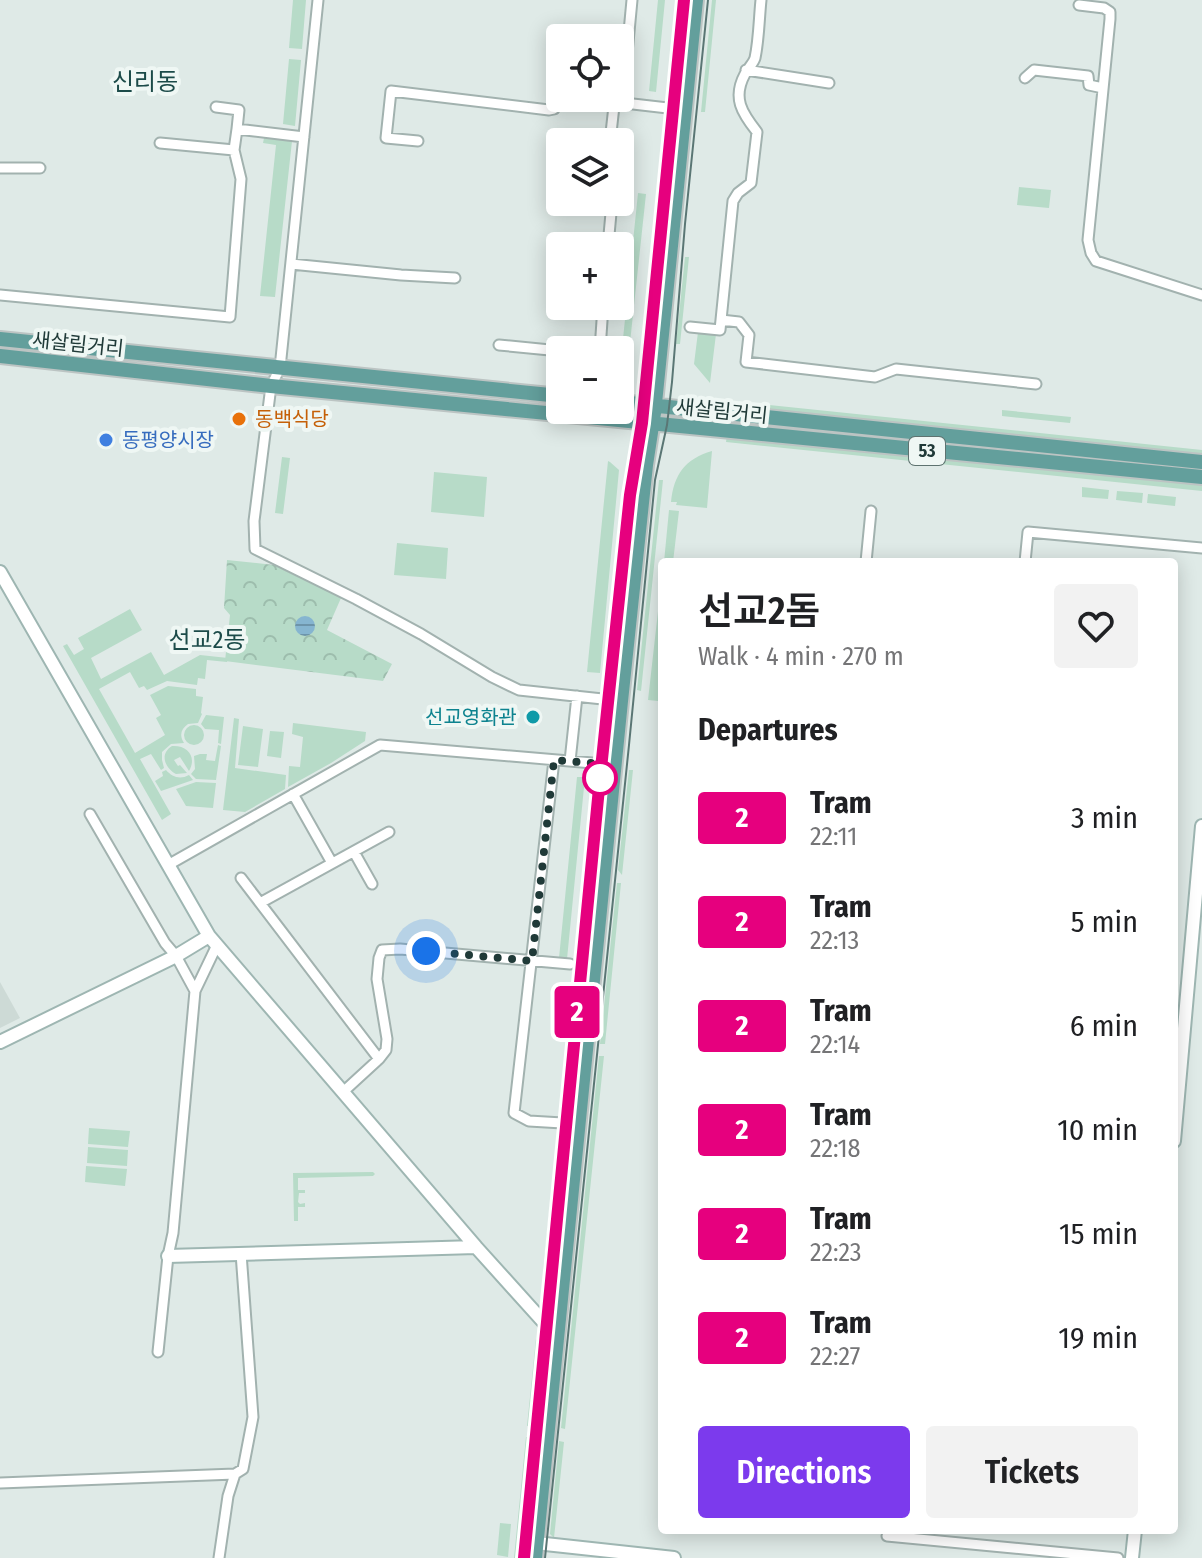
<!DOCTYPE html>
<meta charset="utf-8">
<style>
:root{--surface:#fff;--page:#f2f2f2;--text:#202124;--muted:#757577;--accent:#7c3aed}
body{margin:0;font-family:"Fira Sans Condensed","Noto Sans KR",sans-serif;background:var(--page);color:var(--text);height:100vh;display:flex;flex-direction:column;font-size:30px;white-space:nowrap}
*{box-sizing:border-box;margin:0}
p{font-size:26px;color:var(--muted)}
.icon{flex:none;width:44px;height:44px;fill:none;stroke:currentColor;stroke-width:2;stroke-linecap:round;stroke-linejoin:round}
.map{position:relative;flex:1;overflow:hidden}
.panel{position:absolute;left:658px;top:558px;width:520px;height:976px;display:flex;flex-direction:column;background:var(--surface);border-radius:8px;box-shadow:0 4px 20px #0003}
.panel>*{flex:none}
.badge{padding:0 16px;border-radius:6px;font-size:28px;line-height:52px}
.tools{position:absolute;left:546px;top:24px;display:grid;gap:16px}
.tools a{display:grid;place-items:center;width:88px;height:88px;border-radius:8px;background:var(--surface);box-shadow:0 4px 20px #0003;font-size:40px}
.you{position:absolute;width:40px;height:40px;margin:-20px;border:6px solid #fff;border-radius:50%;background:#1a73e8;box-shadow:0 0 0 12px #1a73e833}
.map>.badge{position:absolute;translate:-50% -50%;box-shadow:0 0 0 4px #fff}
h2{padding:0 40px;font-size:30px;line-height:72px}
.round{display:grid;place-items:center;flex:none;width:84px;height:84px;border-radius:8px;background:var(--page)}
.headline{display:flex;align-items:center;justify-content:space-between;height:136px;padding:0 40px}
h1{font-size:38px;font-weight:600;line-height:60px}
.cta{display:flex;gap:16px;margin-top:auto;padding:16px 40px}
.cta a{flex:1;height:92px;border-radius:8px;background:var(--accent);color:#fff;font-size:32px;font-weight:600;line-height:92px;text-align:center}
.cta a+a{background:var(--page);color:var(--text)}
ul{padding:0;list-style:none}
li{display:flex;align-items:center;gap:24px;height:104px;padding:0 40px}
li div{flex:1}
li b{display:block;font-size:30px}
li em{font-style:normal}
li .badge{min-width:88px;font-weight:700;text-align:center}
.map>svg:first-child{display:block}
.built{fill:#cddad6}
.grass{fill:#b7dbc8}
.park{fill:url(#park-crowns)}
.water{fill:url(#water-rules)}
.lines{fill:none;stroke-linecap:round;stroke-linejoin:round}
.street-casing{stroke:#a2b2af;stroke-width:13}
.secondary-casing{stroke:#9eb6b2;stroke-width:16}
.primary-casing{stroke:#bcc4c3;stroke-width:18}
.street{stroke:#fff;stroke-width:9}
.secondary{stroke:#fff;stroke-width:12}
.primary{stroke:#639f9c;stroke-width:14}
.tram{stroke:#5a7674;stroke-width:2}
.line-casing{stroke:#fff;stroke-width:18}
.line{stroke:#e6007e;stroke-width:12}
.walk{stroke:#203a38;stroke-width:8;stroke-dasharray:0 14.4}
.food-dot{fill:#e8710a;stroke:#eff7f4;stroke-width:3}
.shop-dot{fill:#3f7fe0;stroke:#eff7f4;stroke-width:3}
.culture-dot{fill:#0f9aa8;stroke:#eff7f4;stroke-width:3}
.stop-dot{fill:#fff;stroke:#e6007e;stroke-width:4}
.labels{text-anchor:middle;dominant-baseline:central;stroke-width:8;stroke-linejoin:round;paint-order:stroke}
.shield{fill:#eff7f4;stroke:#5e7370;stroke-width:2}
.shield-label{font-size:18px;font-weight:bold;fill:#203a38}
.street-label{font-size:20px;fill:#203a38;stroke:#eff7f4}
.food-label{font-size:20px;fill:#c56008;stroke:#eff7f4;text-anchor:start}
.shop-label{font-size:20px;fill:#366cbe;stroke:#eff7f4;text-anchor:start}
.culture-label{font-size:20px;fill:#0d838f;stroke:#eff7f4;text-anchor:end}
.quarter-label{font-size:24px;fill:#1c4b49;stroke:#eff7f4}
</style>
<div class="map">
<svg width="1202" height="1558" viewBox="0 0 1202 1558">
<defs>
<pattern id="park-crowns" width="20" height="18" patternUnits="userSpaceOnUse" patternTransform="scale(2)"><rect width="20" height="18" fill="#b7dbc8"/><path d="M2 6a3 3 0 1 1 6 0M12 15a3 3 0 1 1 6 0" fill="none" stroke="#9dbdad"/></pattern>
<pattern id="water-rules" width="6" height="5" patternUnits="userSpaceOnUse" patternTransform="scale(2)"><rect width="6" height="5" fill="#86b5d0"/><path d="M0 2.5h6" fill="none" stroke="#6d94aa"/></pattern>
</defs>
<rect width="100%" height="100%" fill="#dfeae7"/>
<path class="built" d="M0,982L20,1018L0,1028Z"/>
<path class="grass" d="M293,0H306L302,49L289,48Z
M658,0H665L656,92L649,91Z
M677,0H681L670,107H666Z
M712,0H716L705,112H701Z
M289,59L301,60L295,126L283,124Z
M264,138L292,141L275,297L260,296L276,145L263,143Z
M662,154L665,155L646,339H642Z
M1019,187L1051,190L1049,208L1017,205Z
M638,193L646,194L628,361L620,368Z
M685,257H689L680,344H676Z
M698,332L716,334L710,383L694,364Z
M732,401L1202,450V455L732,407Z
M1002,410L1071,417L1070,423L1002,416Z
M727,435L1202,484V491L726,442Z
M712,451L707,508L676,505L677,502H671C674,474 685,459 712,451Z
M282,457L290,458L283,514L275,513Z
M608,461L610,462L619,470L600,673L587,672Z
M434,472L487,477L484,517L431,512Z
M659,480H663L641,691L637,690Z
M1082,487L1109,490L1108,499L1082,497Z
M1117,491L1143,493L1142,503L1116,500Z
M1148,494L1176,497L1175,506L1147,503Z
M669,510L679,511L673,562H664Z
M397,543L448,548L446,579L394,575Z
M662,576V661L658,701L648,700Z
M130,609L142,630L91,658L101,679L151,652L164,675L200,655L228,658L227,662L207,660L205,679L198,678L197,685L167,681L147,690L144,686L139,688L130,672L99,689L135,753L165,735L156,718L161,715L150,695L168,686L196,689V696L203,697L201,713L202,714L198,723L188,724C181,729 179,735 184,743L171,744L162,752V760L164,768L161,770L151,754L140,759L171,814L162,820L63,646L67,644L74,655L84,649L78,638Z
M612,615L616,616L609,685H605Z
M206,715L224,717L221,744L218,743L219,730L205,729L201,724Z
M234,718L239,719L235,768L286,775L285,789L245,812L223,810Z
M293,723L366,732L365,741L331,763L288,787L289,766L300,767L303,737L292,734Z
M184 735a10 10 0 1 1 20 0a10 10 0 1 1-20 0Z
M243,726L263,729L258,767L238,765Z
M270,731L284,732L281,758L267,756Z
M218,745L221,746L216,780L196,779L191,774L195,769L194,756L200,754H207L206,760L215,761Z
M172,746C188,745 197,757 189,771L180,757L174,760L178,766L180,765L187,773L176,774C165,768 159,754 172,746Z
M166,770C172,777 180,780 189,775L193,780L161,791L155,781L163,776L162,772Z
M629,770H633L622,875L618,870Z
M577,777H585L567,959L559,958Z
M196,782L216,783L213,808L186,806L176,789Z
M593,786L598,787L573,1030L568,1029Z
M617,883H621L605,1044H600Z
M599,1056H604L565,1429L561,1428Z
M89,1128L130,1131L128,1147L88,1144Z
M558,1129L562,1133L548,1268L543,1270Z
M88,1147L128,1150L127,1166L87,1163Z
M86,1166L127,1169L125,1186L85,1182Z
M373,1172L375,1174L373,1176L298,1178V1190H305V1193H299L298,1202L300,1204L305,1203V1207H298V1221H294L293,1173Z
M536,1339L540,1345L532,1426H527Z
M526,1437H531L518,1558H514Z
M559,1441L564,1442L554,1538L550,1534Z
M500,1523L511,1524L508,1557L497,1555Z"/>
<path class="park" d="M227,560L274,565L341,598L327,630L392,664L383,681L225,661L230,615L224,608Z"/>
<path class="water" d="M295 626a10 10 0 1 1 20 0a10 10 0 1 1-20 0Z"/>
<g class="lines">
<defs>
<path id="street" d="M318,0L280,368L271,386L254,521L255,549L356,599L421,634L492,677L519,690L621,701
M761,0C759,19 759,39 755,58C753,64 748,68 745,74C732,98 742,113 757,132L751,183L738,193L733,201L721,320L739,322L749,335L746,362L875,377L896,369L1036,384
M1079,5L1104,8L1110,12V19L1088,240L1091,253L1096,261L1202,295
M746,70L829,83
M1025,78L1034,70L1088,76L1089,85L1103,88
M581,98L685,110
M216,107L239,110L237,129
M418,141L386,138L391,91L549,110L554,109L556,99L560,96
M610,142L614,106L623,96L632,0
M160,143L234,150L237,129L304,137
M0,168H40
M608,246L612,202
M291,264L401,275L455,278
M0,295L230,317L241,179L234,150
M690,327L720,330L721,320
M499,345L560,351
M600,350L603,306
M866,562L871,511
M1025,562L1028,532L1202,548
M554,760L514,1113L529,1121L579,1124
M570,761L577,696
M293,794L332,863
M90,814L165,943L176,956L195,991
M354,852L372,884
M168,865L380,745L616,765
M241,878L379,1059L343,1092
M260,903L389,832
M379,1059L386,1050L387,1039L377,979L379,958L382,950L400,949L570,964
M158,1352L168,1256L173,1233L195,991L217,945
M0,1483L235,1474
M887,1536L1118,1558
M219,1558L228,1496L235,1474L243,1469L253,1417L241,1253"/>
<path id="secondary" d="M0,572L209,936L476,1247L558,1338
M0,1042L176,956L209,936
M1174,1141L1202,826
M168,1256L476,1247
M536,1543L674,1558
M1132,1558L1135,1530"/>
<path id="primary" d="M0,339L560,396
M0,356L271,386L1202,477
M620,402L1202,462
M535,1558L621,701L646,465L654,413L696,0"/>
</defs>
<use href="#street" class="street-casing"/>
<use href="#secondary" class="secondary-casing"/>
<use href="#primary" class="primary-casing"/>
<use href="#street" class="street"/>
<use href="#secondary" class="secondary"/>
<use href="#primary" class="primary"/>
<path class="tram" d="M524,1558L600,778L630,495L642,423L684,0
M545,1558L629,745L655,480L667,425L672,382L685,224L708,0"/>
</g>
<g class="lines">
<defs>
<path id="line" d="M524,1558L600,778L630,495L642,423L684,0"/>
</defs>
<use href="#line" class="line-casing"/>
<use href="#line" class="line"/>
<path class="walk" d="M426,951L532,961L554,760L602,764L600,778"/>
</g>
<circle class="food-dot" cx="239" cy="419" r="8"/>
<circle class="shop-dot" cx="106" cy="440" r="8"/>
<circle class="culture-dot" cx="533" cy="717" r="8"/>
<circle class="stop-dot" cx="600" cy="778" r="16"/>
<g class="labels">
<rect class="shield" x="909" y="437" width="36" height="28" rx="6"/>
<g class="shield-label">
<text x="927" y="451">53</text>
</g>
<g class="street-label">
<text transform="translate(78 344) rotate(6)">새살림거리</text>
<text transform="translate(722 411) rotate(6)">새살림거리</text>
</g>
<g class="food-label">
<text x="255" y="419">동백식당</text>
</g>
<g class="shop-label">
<text x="122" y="440">동평양시장</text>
</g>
<g class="culture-label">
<text x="517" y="717">선교영화관</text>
</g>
<g class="quarter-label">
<text x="145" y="82">신리동</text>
<text x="207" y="640">선교2동</text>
</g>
</g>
</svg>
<div class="tools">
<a><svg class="icon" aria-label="locate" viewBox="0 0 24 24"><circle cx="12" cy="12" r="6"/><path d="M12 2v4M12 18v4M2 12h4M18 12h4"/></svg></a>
<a><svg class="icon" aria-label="layers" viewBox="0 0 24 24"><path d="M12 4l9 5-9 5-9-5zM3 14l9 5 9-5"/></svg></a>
<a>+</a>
<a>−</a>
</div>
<div class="you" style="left:426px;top:951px"></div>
<b class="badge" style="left:577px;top:1012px;background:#e6007e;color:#fff">2</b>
<section class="panel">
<div class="headline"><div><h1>선교2돔</h1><p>Walk · 4 min · 270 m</p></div><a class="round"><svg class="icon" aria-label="heart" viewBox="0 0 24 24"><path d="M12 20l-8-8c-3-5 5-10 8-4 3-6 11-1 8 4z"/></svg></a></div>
<h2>Departures</h2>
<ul>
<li><span class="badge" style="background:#e6007e;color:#fff">2</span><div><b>Tram</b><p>22:11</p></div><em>3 min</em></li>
<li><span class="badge" style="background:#e6007e;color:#fff">2</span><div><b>Tram</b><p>22:13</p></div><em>5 min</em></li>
<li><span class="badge" style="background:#e6007e;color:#fff">2</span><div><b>Tram</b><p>22:14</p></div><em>6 min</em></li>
<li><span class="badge" style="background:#e6007e;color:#fff">2</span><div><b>Tram</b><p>22:18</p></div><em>10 min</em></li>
<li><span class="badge" style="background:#e6007e;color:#fff">2</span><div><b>Tram</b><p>22:23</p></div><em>15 min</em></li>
<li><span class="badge" style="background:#e6007e;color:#fff">2</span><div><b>Tram</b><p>22:27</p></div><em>19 min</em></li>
</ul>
<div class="cta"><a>Directions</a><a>Tickets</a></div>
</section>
</div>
